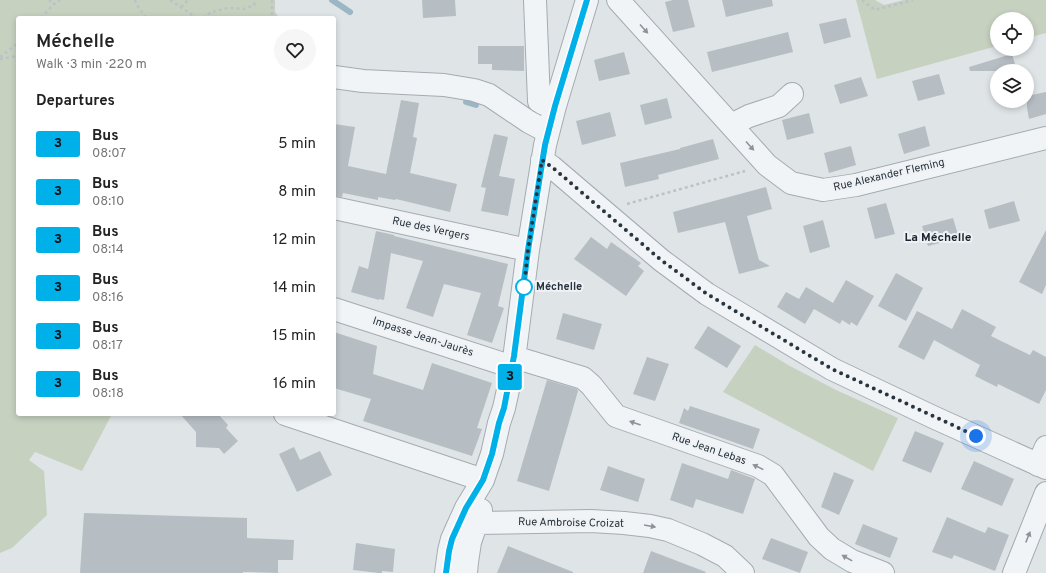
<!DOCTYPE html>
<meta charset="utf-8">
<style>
:root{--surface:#fff;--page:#f6f6f6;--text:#222;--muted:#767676}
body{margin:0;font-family:Overpass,sans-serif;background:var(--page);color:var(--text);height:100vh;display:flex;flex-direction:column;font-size:15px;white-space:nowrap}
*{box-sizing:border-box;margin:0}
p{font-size:13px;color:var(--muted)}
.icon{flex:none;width:22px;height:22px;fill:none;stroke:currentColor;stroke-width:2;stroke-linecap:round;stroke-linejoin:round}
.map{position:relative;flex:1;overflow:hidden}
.sheet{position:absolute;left:16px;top:16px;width:320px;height:400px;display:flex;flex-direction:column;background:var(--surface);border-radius:4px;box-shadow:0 2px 6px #0003}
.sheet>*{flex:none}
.badge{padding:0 8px;border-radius:3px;font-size:14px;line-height:26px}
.fabs{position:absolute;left:990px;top:12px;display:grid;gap:8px}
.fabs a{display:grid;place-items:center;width:44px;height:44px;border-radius:50%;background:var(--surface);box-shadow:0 2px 6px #0003;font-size:20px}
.you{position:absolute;width:20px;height:20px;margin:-10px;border:3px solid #fff;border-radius:50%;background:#1a73e8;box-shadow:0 0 0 6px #1a73e833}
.map>.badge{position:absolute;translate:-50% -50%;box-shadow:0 0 0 2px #fff}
h2{padding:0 20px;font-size:15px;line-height:36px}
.round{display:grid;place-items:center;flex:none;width:42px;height:42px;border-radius:21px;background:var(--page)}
.overview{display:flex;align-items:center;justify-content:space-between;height:68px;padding:0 20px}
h1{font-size:19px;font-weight:600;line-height:30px}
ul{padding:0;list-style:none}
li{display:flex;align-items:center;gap:12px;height:48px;padding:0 20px}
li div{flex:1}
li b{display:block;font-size:15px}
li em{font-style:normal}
li .badge{min-width:44px;font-weight:700;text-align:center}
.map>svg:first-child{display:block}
.green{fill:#c7d1c0}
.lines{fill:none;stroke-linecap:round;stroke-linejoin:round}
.stream{stroke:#9bb7c6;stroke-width:6}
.building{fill:#b6bec4}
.minor-casing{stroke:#a4acb1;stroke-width:24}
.path{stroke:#bdc2c6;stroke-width:2.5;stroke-dasharray:3 3;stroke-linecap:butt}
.minor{stroke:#f1f4f6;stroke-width:22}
.oneway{fill:#8c949a}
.line-casing{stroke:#fff;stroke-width:9}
.line{stroke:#00b1e9;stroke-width:6}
.walk{stroke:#28343e;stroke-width:4;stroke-dasharray:0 7.2}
.stop-dot{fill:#fff;stroke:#00b1e9;stroke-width:2}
.labels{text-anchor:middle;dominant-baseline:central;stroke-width:4;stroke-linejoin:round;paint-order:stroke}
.street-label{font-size:11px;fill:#28343e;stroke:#eef2f5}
.stop-label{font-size:11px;font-weight:bold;fill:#28343e;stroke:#eef2f5;text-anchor:start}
.neighbourhood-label{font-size:12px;font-weight:bold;fill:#1b242f;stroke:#eef2f5}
</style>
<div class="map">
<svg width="1046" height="573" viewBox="0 0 1046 573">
<rect width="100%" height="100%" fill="#dfe4e7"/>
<path class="green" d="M0,0H275V12L279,18H18V414H112L82,471L35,452L29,460L44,471L47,515L12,548L0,553Z
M856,0H875L884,5L904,0H1046V33L1027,38V19H997V46L877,79Z
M755,345L790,366L836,390L898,418L873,471L723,392Z"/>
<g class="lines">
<path class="stream" d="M332,0L350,12
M466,102L476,105"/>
</g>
<path class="building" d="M422,0H455L456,16L423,18Z
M673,0H688L695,27L673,32L665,2Z
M722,0H772L773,6L726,17Z
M846,18L851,37L824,44L819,24Z
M788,32L793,52L712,72L707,52Z
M478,46H524V71L492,70V64H478Z
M624,52L630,74L599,81L594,60Z
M1012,54L1017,71H970L969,67Z
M939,74L945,94L918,101L912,81Z
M861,77L868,96L840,104L834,85Z
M1046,92V114L1029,119L1027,108V96Z
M667,98L672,118L645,125L640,105Z
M401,100L419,103L413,137L417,138L410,173L457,184L450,212L396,199L395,200L378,197V200L343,193L342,197L334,196V124L355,127L348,166L386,174Z
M610,112L616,136L582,145L576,121Z
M809,113L814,133L787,140L782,120Z
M925,126L930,146L904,154L898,134Z
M494,134L508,137L499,176L515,179L508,216L481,211L486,188L481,187Z
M713,139L719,159L658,175L659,179L625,187L620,163L680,149V148Z
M851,146L856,165L829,173L824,153Z
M766,187L772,209L747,216L759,260L770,266L739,274L725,222L678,233L673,212Z
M1014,201L1020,221L989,229L984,210Z
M886,203L895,234L875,239L867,208Z
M953,218L959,238L928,246L922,226Z
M823,220L830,247L810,253L803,226Z
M1046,230V285L1042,294L1019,282Z
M376,231L394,235V236L508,264L498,306L504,308L492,343L467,335L481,293L444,284L433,317L406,308L423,261L391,253L384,300L379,299V300L351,292L359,266L368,269Z
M591,237L607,249L611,242L641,263L638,266L644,271L626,296L574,259Z
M896,273L923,288L906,321L878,306Z
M846,280L874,296L857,326L851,322L850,325L842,320L840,324L814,309L805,324L777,307L786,292L799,299L806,287L833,303Z
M962,309L996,327L991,336L1030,355L1033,350L1046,357V390L1039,404L998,384L997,387L975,376L980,365L934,340L924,360L898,347L917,311L952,329Z
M563,313L602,324L594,350L556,339Z
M708,326L741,346L727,368L694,348Z
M334,332L377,346L373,374L423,390L432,363L492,383L477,428L482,429L472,456L363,421L371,399L334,388Z
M647,357L669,364L655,401L633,394Z
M547,380L577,389L578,391L549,491L517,481Z
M690,406L760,429L753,449L679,423L684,408L688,411Z
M180,414H218L228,425L226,428L238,441L224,454L219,448L196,447V432Z
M915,431L944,443L931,473L902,461Z
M294,447L300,460L320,451L332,475L297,492L279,454Z
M974,461L1014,479L1002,506L961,489Z
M682,463L728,479L731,470L755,479L743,514L696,499L693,508L670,500Z
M608,466L645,479L638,502L600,490Z
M834,472L854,480L839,515L821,507Z
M84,513L247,518V538L294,540L293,560H278V573L243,572V573H80Z
M947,517L985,533L988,527L1009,535L995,571L954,555L952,559L932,552Z
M863,524L898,538L890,558L855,544Z
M771,538L808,552L800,573L762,559Z
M356,543L395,549L393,572L382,571V573H379L353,570Z
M508,546L573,572V573H497Z
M651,551L706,572L705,573H643Z"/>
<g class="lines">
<defs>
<path id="minor" d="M535,0L539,101L544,104L555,106
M618,0L767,165L791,183L823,190L856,185L1046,138
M334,77L363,81L444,85L474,90L489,95L529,122L548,132
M731,125L749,116L779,106L792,94
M542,160L552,167L661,260L707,294L832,369L933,417L1046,468
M334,208L528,250
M334,309L513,367
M514,357L583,378L591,385L616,416L758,466L773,475L819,537L832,549L852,561L883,573
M285,414L483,480
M1038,465L1046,447
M466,508L476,523L591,521L624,523L650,526L668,530L702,544L725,556L743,573
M446,573L449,551L452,539L466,508L483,480L492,454L499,423L504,408L513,367L528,250L545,145L555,106L587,0
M466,573L467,562L470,542L481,510
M1014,573L1046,493"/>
</defs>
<use href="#minor" class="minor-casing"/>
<path class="path" d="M49,0L54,4
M135,0L136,4L146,18
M170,0L197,18
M272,0V18
M862,0L875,10L913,0
M181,7L188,0
M41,18L54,4L60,0
M203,18L211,12L228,8L244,9L254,5L255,0
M0,57L18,43
M0,59L18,56
M627,204L745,171"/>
<use href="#minor" class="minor"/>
</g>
<defs><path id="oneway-solid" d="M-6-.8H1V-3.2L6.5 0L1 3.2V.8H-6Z"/></defs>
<g class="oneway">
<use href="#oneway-solid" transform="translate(644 29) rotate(48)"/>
<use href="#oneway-solid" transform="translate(750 146) rotate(48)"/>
<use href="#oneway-solid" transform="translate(635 423) rotate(-161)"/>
<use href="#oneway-solid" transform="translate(758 467) rotate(-154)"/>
<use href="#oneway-solid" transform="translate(650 526) rotate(10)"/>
<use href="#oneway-solid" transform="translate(1028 537) rotate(-68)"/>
<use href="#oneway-solid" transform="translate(847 558) rotate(-151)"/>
</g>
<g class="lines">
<defs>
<path id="line" d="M446,573L449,551L452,539L466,508L483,480L492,454L499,423L504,408L514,356L528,250L545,145L555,106L587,0"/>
</defs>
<use href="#line" class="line-casing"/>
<use href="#line" class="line"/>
<path class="walk" d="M524,287L528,250L542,160L552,167L661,260L707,294L832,369L976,436"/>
</g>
<circle class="stop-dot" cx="524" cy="287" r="8"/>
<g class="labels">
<g class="street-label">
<text transform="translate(889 175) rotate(-13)">Rue Alexander Fleming</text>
<text transform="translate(431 229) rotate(12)">Rue des Vergers</text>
<text transform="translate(423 337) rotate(18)">Impasse Jean-Jaurès</text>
<text transform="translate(709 449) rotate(19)">Rue Jean Lebas</text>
<text transform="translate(571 523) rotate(1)">Rue Ambroise Croizat</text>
</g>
<g class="stop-label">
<text x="536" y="287">Méchelle</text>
</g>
<g class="neighbourhood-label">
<text x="938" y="238">La Méchelle</text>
</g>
</g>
</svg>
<div class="fabs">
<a><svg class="icon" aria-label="locate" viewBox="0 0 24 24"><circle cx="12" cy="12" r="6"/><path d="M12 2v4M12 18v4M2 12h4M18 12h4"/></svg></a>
<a><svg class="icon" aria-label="layers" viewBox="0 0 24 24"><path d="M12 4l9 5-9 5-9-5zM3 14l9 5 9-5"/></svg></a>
</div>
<div class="you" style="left:976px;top:436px"></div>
<b class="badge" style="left:510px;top:377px;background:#00b1e9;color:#111">3</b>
<section class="sheet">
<div class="overview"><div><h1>Méchelle</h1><p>Walk · 3 min · 220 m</p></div><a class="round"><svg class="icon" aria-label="heart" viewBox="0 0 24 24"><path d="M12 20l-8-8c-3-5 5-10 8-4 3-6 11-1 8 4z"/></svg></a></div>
<h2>Departures</h2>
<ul>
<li><span class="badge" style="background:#00b1e9;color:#111">3</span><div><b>Bus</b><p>08:07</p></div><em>5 min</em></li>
<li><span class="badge" style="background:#00b1e9;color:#111">3</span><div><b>Bus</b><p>08:10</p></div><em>8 min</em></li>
<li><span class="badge" style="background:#00b1e9;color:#111">3</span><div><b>Bus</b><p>08:14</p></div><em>12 min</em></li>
<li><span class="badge" style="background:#00b1e9;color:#111">3</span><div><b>Bus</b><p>08:16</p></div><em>14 min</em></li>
<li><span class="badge" style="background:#00b1e9;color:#111">3</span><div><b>Bus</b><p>08:17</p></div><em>15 min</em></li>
<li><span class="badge" style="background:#00b1e9;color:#111">3</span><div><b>Bus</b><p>08:18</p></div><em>16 min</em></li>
</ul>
</section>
</div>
